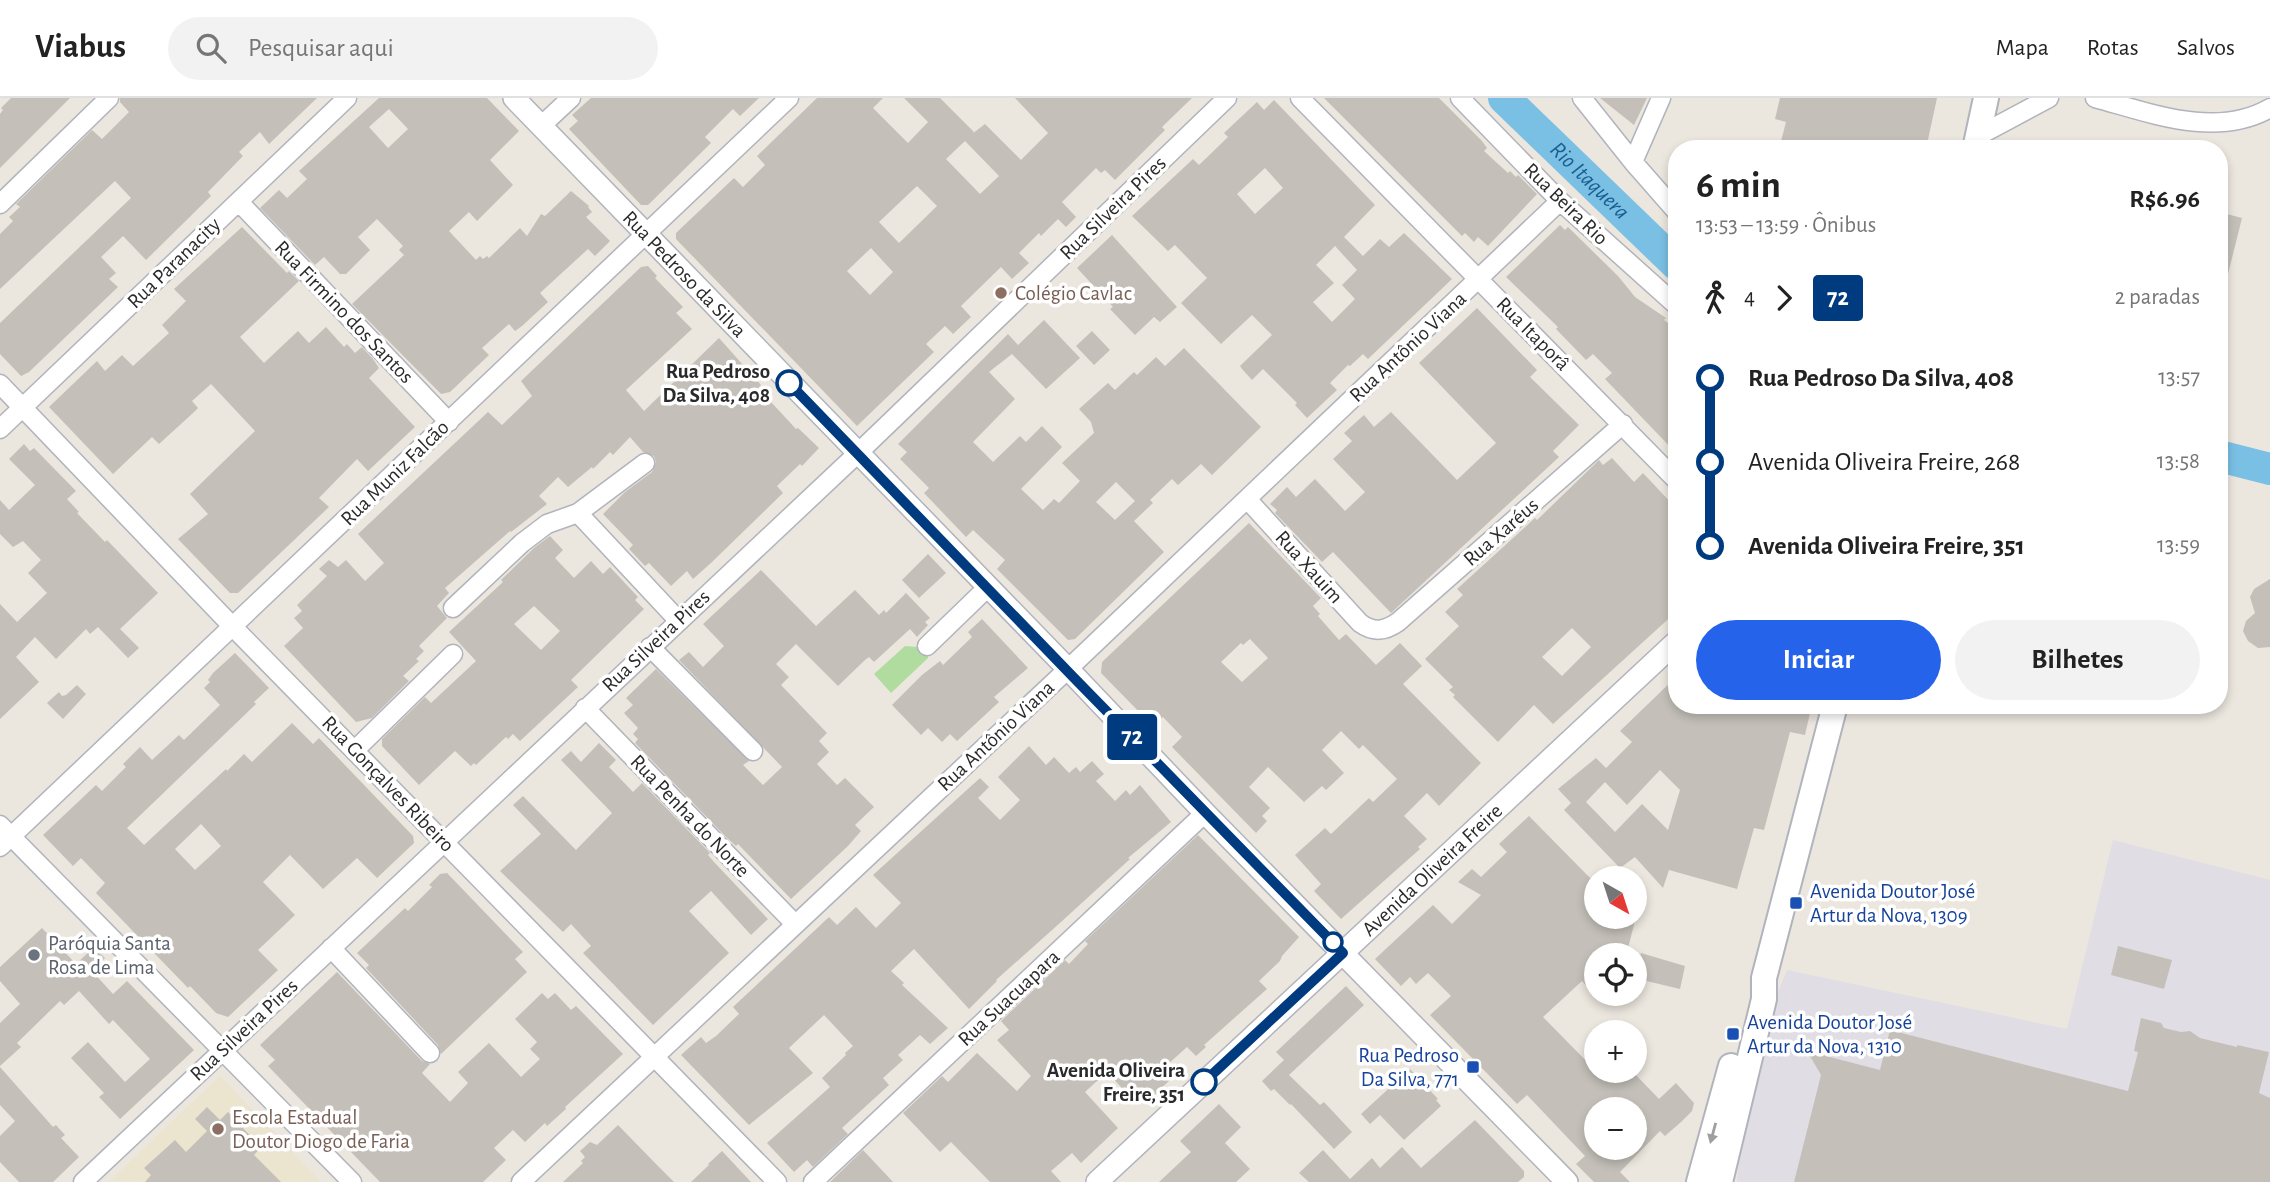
<!DOCTYPE html>
<html lang="pt">
<meta charset="utf-8">
<style>
:root{--surface:#fff;--page:#f2f2f2;--text:#222;--muted:#767676;--line:#e0e0e0;--accent:#2563eb}
body{margin:0;font-family:"Alegreya Sans",sans-serif;background:var(--page);color:var(--text);height:100vh;display:flex;flex-direction:column;font-size:26px;white-space:nowrap}
*{box-sizing:border-box;margin:0}
p{font-size:23px;color:var(--muted)}
.icon{flex:none;width:38px;height:38px;fill:none;stroke:currentColor;stroke-width:2;stroke-linecap:round;stroke-linejoin:round}
.map{position:relative;flex:1;overflow:hidden}
.drawer{position:absolute;left:1668px;top:42px;width:560px;height:574px;display:flex;flex-direction:column;background:var(--surface);border-radius:28px;box-shadow:0 4px 10px #0003}
.drawer>*{flex:none}
.badge{padding:0 14px;border-radius:5px;font-size:24px;line-height:46px}
.needle{width:46px;rotate:141deg}
.controls{position:absolute;left:1584px;top:768px;display:grid;gap:14px}
.controls a{display:grid;place-items:center;width:63px;height:63px;border-radius:50%;background:var(--surface);box-shadow:0 4px 10px #0003;font-size:35px}
.map>.badge{position:absolute;translate:-50% -50%;box-shadow:0 0 0 4px #fff}
.legs{display:flex;align-items:center;gap:10px;height:77px;padding:0 28px;font-size:23px}
.legs p{margin-inline-start:auto}
.headline{display:flex;align-items:center;justify-content:space-between;height:119px;padding:0 28px}
h1{font-size:38px;font-weight:600;line-height:52px}
.primary-button{display:flex;gap:14px;margin-top:auto;padding:14px 28px}
.primary-button a{flex:1;height:80px;border-radius:42px;background:var(--accent);color:#fff;font-size:28px;font-weight:600;line-height:80px;text-align:center}
.primary-button a+a{background:var(--page);color:var(--text)}
ul{padding:0 28px;list-style:none}
li{display:flex;align-items:center;gap:24px;height:84px;font-size:26px}
li i{display:grid;place-items:center;width:10px;height:100%;margin:0 9px;background:currentColor}
li i::after{content:'';width:18px;height:18px;margin:-9px;border:5px solid;border-radius:50%;background:var(--surface)}
li p{margin-inline-start:auto}
li:first-child i{background:linear-gradient(#0000 50%,currentColor 0)}
li:last-child i{background:linear-gradient(currentColor 50%,#0000 0)}
header{display:flex;align-items:center;gap:42px;box-sizing:border-box;height:98px;padding:0 35px;background:var(--surface);border-bottom:2px solid var(--line)}
header strong{font-size:33px}
nav{display:flex;gap:38px;margin-inline-start:auto;font-size:24px}
.search{width:490px;height:63px;background:var(--page);display:flex;align-items:center;gap:18px;box-sizing:border-box;padding:0 24px;border-radius:38px;color:var(--muted);font-size:26px}
.map>svg:first-child{display:block}
.industrial{fill:#e0dee4}
.education{fill:#ebe4cf}
.green{fill:#b0dd9f}
.lines{fill:none;stroke-linecap:round;stroke-linejoin:round}
.river{stroke:#7ac0e4;stroke-width:32}
.building{fill:#c4c0b9;fill-rule:evenodd}
.minor-casing{stroke:#b1b3bd;stroke-width:21}
.tertiary-casing{stroke:#b1b3bd;stroke-width:24}
.secondary-casing{stroke:#b1b3bd;stroke-width:28}
.minor{stroke:#fff;stroke-width:18}
.tertiary{stroke:#fff;stroke-width:21}
.secondary{stroke:#fff;stroke-width:24}
.oneway{fill:#9f9f9f}
.line-1-casing{stroke:#fff;stroke-width:16}
.line-1{stroke:#003b80;stroke-width:10}
.education-dot{fill:#8d6e63;stroke:#fff;stroke-width:2.5}
.stop-1-dot{fill:#fff;stroke:#003b80;stroke-width:3.5}
.transit-dot{fill:#1a4fb4;stroke:#fff;stroke-width:2.5}
.worship-dot{fill:#6b7280;stroke:#fff;stroke-width:2.5}
.labels{text-anchor:middle;dominant-baseline:central;stroke-width:7;stroke-linejoin:round;paint-order:stroke}
.street-label{font-size:21px;fill:#2a2a2a;stroke:#fff}
.education-label{font-size:21px;fill:#785e54;stroke:#fff;text-anchor:start}
.stop-label{font-size:21px;font-weight:bold;fill:#2a2a2a;stroke:#fff;text-anchor:end}
.transit-label{font-size:21px;fill:#164399;stroke:#fff;text-anchor:start}
.worship-label{font-size:21px;fill:#5b616d;stroke:#fff;text-anchor:start}
.water-label{font-size:23px;font-style:italic;fill:#195e8f;stroke:#fff}
</style>
<header>
<strong>Viabus</strong>
<div class="search"><svg class="icon" aria-label="search" viewBox="0 0 24 24"><circle cx="10" cy="10" r="6"/><path d="M15 15l6 6"/></svg>Pesquisar aqui</div>
<nav><a>Mapa</a><a>Rotas</a><a>Salvos</a></nav>
</header>
<div class="map">
<svg width="2270" height="1084" viewBox="0 0 2270 1084">
<rect width="100%" height="100%" fill="#ebe6de"/>
<path class="industrial" d="M2113,742L2270,782V1084H1737L1748,967L1787,872L2067,931Z"/>
<path class="education" d="M220,978L321,1084L110,1083Z"/>
<path class="green" d="M921,547L928,556V560L891,595L874,576L905,548L917,549Z"/>
<g class="lines">
<g class="river">
<path id="s1" d="M1504,0L1676,166"/>
<path d="M2219,358L2270,371"/>
</g>
</g>
<path class="building" d="M11,0H70L0,70V16L3,12L1,10Z
M120,0H317L269,46L260,34L239,54L243,58L208,94L211,98L146,162L123,138L101,159L116,175L109,181L118,189L29,274L21,278L0,256V225L131,100L115,83L0,191V136L13,123L9,119L20,109L16,106L92,32L102,41L129,14L120,4Z
M379,0H487L519,33L490,62L513,87L477,123L469,114L449,133L476,162L480,158L483,161L487,158L489,160L520,130L527,138L541,116L545,118L571,93L589,108L588,109L592,114L586,119L610,143L595,158L588,151L540,195L548,204L522,228L515,233L509,226L482,250L489,257L450,294L441,296L352,206L404,157L399,152L403,148L377,121L358,139L370,152L346,176H340L324,159L315,167L260,110L279,92L287,100L307,81L299,73ZM389,11L408,31L388,50L369,29Z
M591,0H759L740,18L733,11L705,39L711,45L648,107H641L569,31L578,23L572,17Z
M817,0H883L873,10L908,45L928,24L904,0H940L974,34L972,36L985,26L1021,62L1048,35L1015,0H1192L1162,29L1165,32L1115,82L1105,72L1101,75L1096,70L1062,104L1076,119L1066,129L1058,121L1041,138L1039,135L1019,155L1029,165L1012,181L1001,169L961,208L971,219L953,236L945,228L926,246L934,254L857,328L676,141V135L734,80L743,89L765,67L757,58ZM965,43L999,78L980,96L946,61ZM917,88L937,108L899,145L879,124ZM871,150L893,174L870,197L847,173Z
M1324,0H1439L1482,43L1487,50L1484,53L1508,75L1510,73L1516,79L1518,77L1537,96L1488,148L1478,139L1474,144L1465,135L1462,138Z
M1600,0H1647L1634,27Z
M1780,0H1937L1926,51H1779L1786,24L1775,21Z
M1274,2L1375,107L1344,139L1363,158L1380,141L1389,149L1404,135L1452,181L1368,261L1363,256L1350,268L1348,267L1330,285L1337,292L1307,320L1295,307L1297,305L1263,271L1252,282L1242,271L1240,268L1272,237L1252,217L1221,246L1181,205L1207,180L1175,147L1168,153L1132,118L1193,61L1199,67L1228,39L1224,35L1257,4L1264,12ZM1265,70L1283,90L1255,116L1237,96ZM1335,148L1357,172L1342,187L1355,201L1332,224L1313,204L1334,185L1316,167Z
M2219,114L2242,120L2224,192L2219,191Z
M1560,127L1565,132L1568,129L1618,178L1635,199L1666,220L1664,222L1676,231V355L1605,281L1612,275L1593,256L1586,262L1556,231L1558,229L1506,179Z
M242,129L287,175L289,173L299,183L240,239L264,265L298,233L309,245L326,229L344,249L347,246L355,255L362,249L373,261L379,270L369,280L415,329L368,373L357,361L319,400L329,409L238,495H230L178,441L208,416L190,396L255,333L211,286L192,303L198,310L193,315L159,346L152,339L113,376L49,309L97,263L105,273L122,257L133,268L169,235L162,227L186,203L174,191Z
M1112,137L1177,209L1160,224L1154,219L1135,237L1110,211L1113,209L1077,170Z
M648,168L657,178L655,180L683,209L676,215L692,231L626,292L644,313L719,240L761,287L758,290L796,331L798,330L819,350L802,368L800,366L777,388L783,395L712,464L693,481L687,473L671,488L649,465L645,468L629,451L633,447L603,416L625,394L652,374L656,364L654,358L643,354L630,339L613,357L610,354L593,371L592,369L568,389L558,379L539,398L547,406L511,434L510,433L445,490L449,495L437,508L447,520L419,548L424,553L416,561L419,563L403,578L409,583L372,620L356,624L284,548L303,530L294,520L302,513L297,507L327,478L319,471L329,462L338,469L346,462L365,483L384,465L358,436L488,314L502,327L532,298L521,283L641,169Z
M1477,210L1537,272L1530,279L1579,327L1553,353L1559,359L1391,515L1333,454L1322,464L1275,415L1277,412L1270,406L1287,389L1296,399L1315,381L1345,413L1365,394L1333,361L1352,343L1344,335L1364,317L1374,329L1391,314L1457,382L1496,345L1419,265Z
M1044,222L1080,260L1046,291L1012,256L989,274L1015,301L973,344L993,364L1020,338L1026,344L1042,328L1062,349L1021,391L1043,412L1054,401L1059,405L1080,383L1062,365L1094,335L1091,324L1079,311L1108,285L1115,292L1134,274L1137,277L1156,259L1165,268L1184,250L1261,329L1212,377L1201,366L1178,387L1172,381L1150,402L1153,405L1134,423L1164,454L1075,541L1068,542L997,471L1005,462L973,432L966,439L924,395L929,390L900,361L907,354L898,346L1008,236L1018,247ZM1116,384L1135,403L1115,422L1096,404Z
M1092,233L1110,252L1094,267L1076,248Z
M24,346L30,353L34,350L76,393L67,401L79,414L77,415L105,444L107,442L158,495L120,531L139,550L128,560L98,529L90,536L86,531L56,561L35,539L16,559L39,584L0,621V506L17,524L47,495L28,475L41,462L23,443L13,449L0,436V402L9,412L35,387L9,361Z
M1612,360L1634,384L1643,375L1676,410V433L1671,439L1676,444V514L1553,626L1534,607L1498,644L1453,599L1455,597L1449,592L1453,589L1425,561L1459,528L1445,514L1463,497L1457,491L1535,420L1537,422L1599,362L1603,367ZM1572,530L1591,549L1562,578L1542,559Z
M1249,425L1321,500L1313,508L1320,516L1318,518L1339,542L1346,536L1376,567L1400,545L1422,568L1403,586L1481,665L1439,708L1427,695L1404,718L1427,741L1418,749L1420,751L1341,821L1314,793L1321,786L1295,757L1325,730L1331,736L1369,700L1373,704L1397,681L1363,647L1359,651L1341,633L1322,652L1344,675L1326,692L1322,688L1304,704L1268,669L1249,689L1270,710L1262,718L1267,723L1256,735L1172,649L1182,639L1163,619L1152,627L1101,575L1102,564ZM1250,541L1268,560L1242,584L1221,564L1241,545L1243,547Z
M550,438L563,452L555,460L574,480L591,463L603,476L610,469L638,499L635,502L644,511L571,582L578,589L520,643L513,636L508,641L506,639L476,667L474,665L471,668L455,653L419,687L382,648V641L425,599L431,605L476,563L449,534L503,484L501,482L535,449ZM534,508L560,533L541,552L514,526Z
M928,456L946,475L919,500L902,482Z
M761,472L816,528L855,492L879,517L884,512L886,515L906,495L930,520L925,524L928,527L917,539L910,531L874,564L869,559L865,562L838,588L796,546L776,566L789,579L781,587L827,635L819,643L829,654L817,666L837,687L845,680L874,709L855,727L861,733L848,748L791,801L738,746L736,748L726,739L635,645L638,641L633,636L638,630L624,615L633,607L626,600L656,571L749,663L743,667L763,687L782,669L679,562L689,554L703,569L724,548L703,526Z
M2270,481V549L2258,550L2248,543L2243,533L2246,523L2255,515L2250,499L2254,491Z
M982,521L1028,570L994,599L999,604L957,643L950,636L942,644L928,630L921,637L892,607L922,577L940,563L943,567L972,539L968,534Z
M235,555L269,590L254,604L256,606L127,730L144,747L226,671L227,673L244,656L252,664L292,625L313,646L319,640L413,738L414,745L377,780L357,760L323,791L290,757L263,784L295,817L258,852L278,872L228,919L216,915L190,888L188,890L96,795L105,785L81,760L73,768L43,737L96,687L102,693L126,669L123,666L140,649L152,662L179,637L184,642L218,609L220,607L204,590L210,584L208,582L213,575ZM201,726L221,748L195,772L175,751Z
M1676,579V607H1767L1795,614V611L1810,615L1805,637L1790,634L1764,732L1754,730L1737,791L1669,772L1663,790L1635,759L1620,770L1564,712L1571,705L1558,691L1596,660L1606,670L1632,644L1620,633ZM1660,672L1680,692L1668,732L1642,706L1615,734L1586,704L1605,684L1627,707Z
M77,587L86,596L63,621L47,605L59,594L62,598L66,597Z
M599,645L616,662L609,669L633,694L642,685L710,755L708,757L714,764L768,821L751,837L711,793L689,813L729,855L653,927L583,855L591,848L571,826L563,834L500,773L541,736L513,707L523,698L576,752L612,715L561,662L571,653L581,664Z
M1029,648L1046,667L1054,659L1069,675L1076,669L1080,674L1092,663L1104,676L1096,683L1115,703L1126,692L1130,697L1140,687L1171,724L1128,760L1130,761L1061,824L996,882L997,883L969,911L914,851L891,873L904,885L902,887L948,930L930,946L920,937L898,957L903,962L883,980L889,987L842,1030L848,1036L813,1069L807,1062L794,1074L767,1045L830,989L822,980L846,957L845,955L853,948L824,917L789,950L813,975L749,1027L681,957L701,939L706,945L716,938L739,916L733,909L829,819L837,827L856,809L876,830L901,805L873,777L980,680L989,689L978,700L1000,722L1020,702L998,679Z
M1529,718L1596,786V819H1636L1626,858H1596V898L1582,883L1543,919L1601,978L1607,973H1632L1659,1001L1676,985L1694,1005L1692,1013L1681,1024L1665,1038L1660,1033L1620,1074L1630,1084H1594L1576,1066L1585,1058L1527,997L1517,1006L1430,917L1451,898L1428,875L1416,886L1410,879L1401,888L1375,861L1433,807L1452,826L1481,797L1458,784L1472,771L1481,779L1507,754L1499,746ZM1596,1012H1634V1050H1596Z
M1198,737L1299,839L1282,858L1280,863L1259,883L1267,891L1204,947L1206,949L1196,958L1187,949L1166,968L1168,970L1165,973L1172,980L1147,1004L1139,995L1132,1001L1107,974L1085,994L1118,1030L1081,1065L1072,1055L1051,1073L1061,1084H990L951,1044L940,1054L903,1015L942,978L948,984L977,955L1017,993L1031,978L997,942L1009,932L1001,923L1065,862L1069,866L1088,846L1085,843Z
M447,775L523,854L515,861L527,874L441,956L438,947L366,870L369,867L357,855L405,810L408,813L432,789L429,787L440,776Z
M42,830L76,866L94,849L105,860L92,873L113,896L127,883L194,952L120,1021L99,999L104,995L71,960L88,944L125,984L150,961L113,922L109,926L79,893L64,907L60,903L17,945L21,949L0,968V925L20,906L0,883V869Z
M2118,848L2172,862L2164,891L2111,877Z
M1641,855L1685,868L1680,891L1634,880Z
M337,874L422,963L430,966L422,975L450,1004L468,985L458,974L489,945L521,979L540,961L530,951L537,944L515,921L542,895L548,901L555,895L571,912L576,908L623,956L565,1009L566,1011L547,1028L545,1025L525,1044L513,1032L494,1050L506,1062L483,1084H380L268,968L275,962L260,947Z
M1346,888L1364,907L1289,977L1320,1007L1324,1004L1352,1034L1334,1051L1291,1006L1290,1007L1274,991L1271,993L1262,983L1284,962L1276,954Z
M2141,920L2161,925L2164,930L2181,934L2190,933L2200,940L2237,949V947L2269,954L2259,995L2270,1000V1084H1794L1821,977L1807,953L1880,972L1890,932L2128,993L2138,954L2134,953Z
M0,969L53,1029L56,1027L65,1037L61,1040L79,1059L53,1084H19L0,1064V1038L15,1023L0,1007Z
M1410,971L1438,1001L1436,1002L1441,1008L1404,1042L1380,1017L1370,1026L1361,1016Z
M1219,1006L1241,1029L1225,1045L1250,1071L1236,1084H1159L1191,1054L1180,1043Z
M207,1009L220,1022L228,1014L261,1049L254,1057L281,1084H145L151,1077L144,1070L175,1042L186,1054L207,1033L195,1021Z
M1475,1022L1524,1073V1079L1518,1084H1309L1299,1075L1323,1052L1350,1081L1372,1060L1380,1070L1402,1049L1421,1070Z
M618,1027L655,1065L674,1084H563L583,1065L581,1063L585,1059L580,1053L590,1044L597,1047Z
M863,1052L893,1084H830Z
M722,1053L751,1084H691L709,1067L708,1066Z"/>
<g class="lines">
<defs>
<path id="minor" d="M1300,0L1676,382
M1460,0L1560,103L1676,207
M1582,0L1633,64L1676,113
M2095,0C2151,15 2216,41 2270,10
M541,28L571,0
M1978,38L2049,0
M1633,64L1661,0
M239,104L449,324
M0,106L109,0
M0,286L234,530L777,1084
M0,331L347,0
M1247,401L1360,525C1374,535 1385,533 1398,524L1623,326
M578,415L645,365
M453,510L522,445L547,426L578,415L678,522
M927,548L988,489
M650,549L753,653
M585,610L795,826
M355,652L453,556
M0,727L352,1084
M0,749L789,0
M331,850L430,955
M83,1084L857,356L1227,0
M521,1084L1068,571L1560,103
M813,1084L1205,715"/>
<g id="tertiary">
<path id="s2" d="M514,0L1068,571L1205,715L1567,1084"/>
<path id="s3" d="M1097,1084L1676,544"/>
</g>
<path id="secondary" d="M1975,51L1986,0
M1699,1084L1731,968
M1720,1084L1764,901V880L1835,607"/>
</defs>
<use href="#minor" class="minor-casing"/>
<use href="#tertiary" class="tertiary-casing"/>
<use href="#secondary" class="secondary-casing"/>
<use href="#minor" class="minor"/>
<use href="#tertiary" class="tertiary"/>
<use href="#secondary" class="secondary"/>
</g>
<defs><path id="oneway-solid" d="M-6-.8H1V-3.2L6.5 0L1 3.2V.8H-6Z" transform="scale(1.75)"/></defs>
<use class="oneway" href="#oneway-solid" transform="translate(1713 1035) rotate(105)"/>
<g class="lines">
<defs>
<path id="line-1" d="M789,285C973,476 1157,666 1343,855L1204,984"/>
</defs>
<use href="#line-1" class="line-1-casing"/>
<use href="#line-1" class="line-1"/>
</g>
<g class="education-dot">
<circle cx="1001" cy="195" r="7"/>
<circle cx="218" cy="1031" r="7"/>
</g>
<g class="stop-1-dot">
<circle cx="789" cy="285" r="12"/>
<circle cx="1333" cy="844" r="9"/>
<circle cx="1204" cy="984" r="12"/>
</g>
<g class="transit-dot">
<rect x="1789" y="798" width="14" height="14" rx="3.5"/>
<rect x="1726" y="929" width="14" height="14" rx="3.5"/>
<rect x="1466" y="962" width="14" height="14" rx="3.5"/>
</g>
<circle class="worship-dot" cx="34" cy="857" r="7"/>
<g class="labels">
<g class="street-label">
<text transform="translate(1566 106) rotate(44)">Rua Beira Rio</text>
<text transform="translate(1113 110) rotate(-44)">Rua Silveira Pires</text>
<text transform="translate(174 165) rotate(-44)">Rua Paranacity</text>
<text stroke="none"><textPath href="#s2" startOffset="245">Rua Pedroso da Silva</textPath></text>
<text transform="translate(344 214) rotate(46)">Rua Firmino dos Santos</text>
<text transform="translate(1533 236) rotate(45)">Rua Itaporâ</text>
<text transform="translate(1408 249) rotate(-43)">Rua Antônio Viana</text>
<text transform="translate(395 375) rotate(-44)">Rua Muniz Falcão</text>
<text transform="translate(1501 434) rotate(-41)">Rua Xaréus</text>
<text transform="translate(1309 469) rotate(48)">Rua Xauim</text>
<text transform="translate(656 543) rotate(-43)">Rua Silveira Pires</text>
<text transform="translate(996 638) rotate(-43)">Rua Antônio Viana</text>
<text transform="translate(388 686) rotate(46)">Rua Gonçalves Ribeiro</text>
<text transform="translate(690 718) rotate(46)">Rua Penha do Norte</text>
<text stroke="none"><textPath href="#s3" startOffset="458">Avenida Oliveira Freire</textPath></text>
<text transform="translate(1009 900) rotate(-43)">Rua Suacuapara</text>
<text transform="translate(244 932) rotate(-43)">Rua Silveira Pires</text>
</g>
<g class="education-label">
<text x="1015" y="195">Colégio Cavlac</text>
<text x="232" y="1019">Escola Estadual<tspan x="232" dy="24">Doutor Diogo de Faria</tspan></text>
</g>
<g class="stop-label">
<text x="770" y="273">Rua Pedroso<tspan x="770" dy="24">Da Silva, 408</tspan></text>
<text x="1185" y="972">Avenida Oliveira<tspan x="1185" dy="24">Freire, 351</tspan></text>
</g>
<g class="transit-label">
<text x="1810" y="793">Avenida Doutor José<tspan x="1810" dy="24">Artur da Nova, 1309</tspan></text>
<text x="1747" y="924">Avenida Doutor José<tspan x="1747" dy="24">Artur da Nova, 1310</tspan></text>
<text x="1459" y="957" text-anchor="end">Rua Pedroso<tspan x="1459" dy="24">Da Silva, 771</tspan></text>
</g>
<g class="worship-label">
<text x="48" y="845">Paróquia Santa<tspan x="48" dy="24">Rosa de Lima</tspan></text>
</g>
<g class="water-label">
<text stroke="none"><textPath href="#s1" startOffset="119">Rio Itaquera</textPath></text>
</g>
</g>
</svg>
<div class="controls">
<a><svg class="needle" viewBox="-14 -14 28 28"><path d="M0-13l5 13h-10z" fill="#e53935"/><path d="M0 13l5-13h-10z" fill="#767676"/></svg></a>
<a><svg class="icon" aria-label="locate" viewBox="0 0 24 24"><circle cx="12" cy="12" r="6"/><path d="M12 2v4M12 18v4M2 12h4M18 12h4"/></svg></a>
<a>+</a>
<a>−</a>
</div>
<b class="badge" style="left:1132px;top:639px;background:#003b80;color:#fff">72</b>
<section class="drawer">
<div class="headline"><div><h1>6 min</h1><p>13:53 – 13:59 · Ônibus</p></div><b>R$6.96</b></div>
<div class="legs"><svg class="icon" aria-label="walk" viewBox="0 0 24 24"><circle cx="13" cy="4" r="2"/><path d="M13 8l-2 6 4 7M11 14l-3 7M7 12l3-4h3l4 4"/></svg>4<svg class="icon" aria-label="forward" viewBox="0 0 24 24"><path d="M9 5l7 7-7 7"/></svg><b class="badge" style="background:#003b80;color:#fff">72</b><p>2 paradas</p></div>
<ul>
<li><i style="color:#003b80"></i><b>Rua Pedroso Da Silva, 408</b><p>13:57</p></li>
<li><i style="color:#003b80"></i><span>Avenida Oliveira Freire, 268</span><p>13:58</p></li>
<li><i style="color:#003b80"></i><b>Avenida Oliveira Freire, 351</b><p>13:59</p></li>
</ul>
<div class="primary-button"><a>Iniciar</a><a>Bilhetes</a></div>
</section>
</div>
